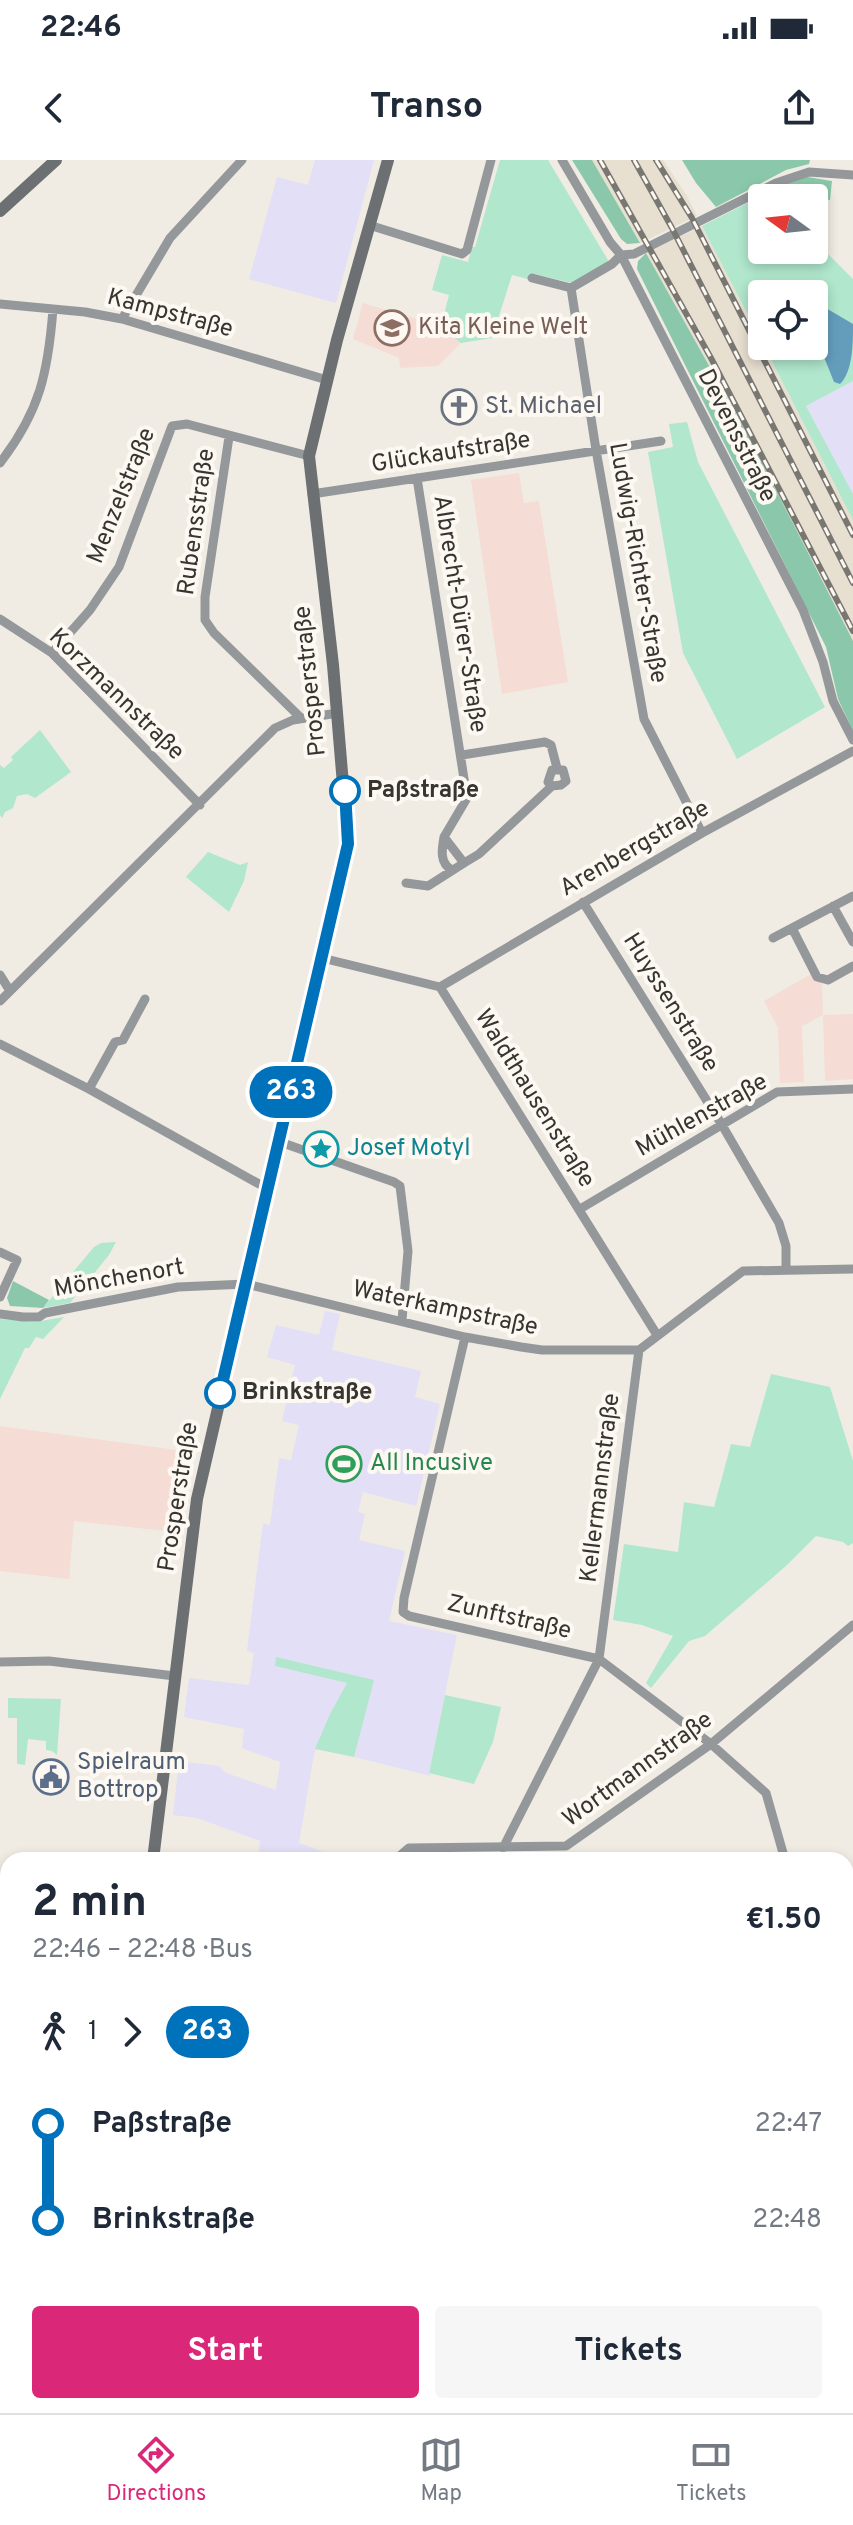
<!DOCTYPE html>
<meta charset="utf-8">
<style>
:root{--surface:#fff;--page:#f6f6f7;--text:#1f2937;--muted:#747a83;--line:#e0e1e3;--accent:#db2777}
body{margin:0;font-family:Overpass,sans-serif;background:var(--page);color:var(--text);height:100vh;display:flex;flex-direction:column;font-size:30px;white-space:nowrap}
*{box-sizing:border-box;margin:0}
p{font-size:26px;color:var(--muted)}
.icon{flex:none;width:44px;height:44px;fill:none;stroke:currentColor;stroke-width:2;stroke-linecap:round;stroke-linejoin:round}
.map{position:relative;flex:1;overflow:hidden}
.panel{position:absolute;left:0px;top:1692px;width:854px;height:562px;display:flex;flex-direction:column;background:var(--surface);border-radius:24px 24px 0 0;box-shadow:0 4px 12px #0003}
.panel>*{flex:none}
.badge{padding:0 16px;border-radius:26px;font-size:28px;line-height:52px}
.needle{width:52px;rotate:285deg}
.fabs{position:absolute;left:748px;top:24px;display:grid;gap:16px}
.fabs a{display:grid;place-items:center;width:80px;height:80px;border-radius:8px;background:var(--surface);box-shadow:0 4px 12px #0003;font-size:40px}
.map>.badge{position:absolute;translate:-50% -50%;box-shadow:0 0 0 4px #fff}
.legs{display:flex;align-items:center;gap:12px;height:88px;padding:0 32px;font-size:26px}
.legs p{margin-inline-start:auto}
.head{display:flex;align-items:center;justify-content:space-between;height:136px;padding:0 32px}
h1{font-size:44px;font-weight:700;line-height:60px}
.cta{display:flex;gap:16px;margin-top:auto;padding:16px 32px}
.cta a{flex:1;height:92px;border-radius:8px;background:var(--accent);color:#fff;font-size:32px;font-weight:700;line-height:92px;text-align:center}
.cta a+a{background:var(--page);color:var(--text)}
ul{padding:0 32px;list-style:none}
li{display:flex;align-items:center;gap:28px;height:96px;font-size:30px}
li i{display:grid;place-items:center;width:12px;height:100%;margin:0 10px;background:currentColor}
li i::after{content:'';width:20px;height:20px;margin:-10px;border:6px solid;border-radius:50%;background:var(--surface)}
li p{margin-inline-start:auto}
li:first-child i{background:linear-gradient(#0000 50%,currentColor 0)}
li:last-child i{background:linear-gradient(currentColor 50%,#0000 0)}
.status{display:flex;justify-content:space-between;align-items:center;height:56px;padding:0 40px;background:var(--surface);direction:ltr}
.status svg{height:22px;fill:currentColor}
header{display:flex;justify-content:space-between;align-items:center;height:104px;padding:0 32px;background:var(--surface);font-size:36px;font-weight:700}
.dock{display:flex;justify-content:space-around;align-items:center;height:112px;border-top:2px solid var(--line);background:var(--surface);font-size:22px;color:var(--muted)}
.dock a{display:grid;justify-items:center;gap:4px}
.dock .current{color:var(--accent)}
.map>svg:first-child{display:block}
.commercial{fill:#e2dff6}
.built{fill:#e7dfd0}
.education{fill:#f5dcd4}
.green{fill:#b0e7cd}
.forest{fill:#8bc8ab}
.water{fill:#649dbc}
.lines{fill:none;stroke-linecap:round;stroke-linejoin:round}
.street{stroke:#95989a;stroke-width:9}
.secondary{stroke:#6c7073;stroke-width:12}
.primary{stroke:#4f5358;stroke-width:14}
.rail-casing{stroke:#797772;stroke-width:6}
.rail{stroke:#fdf9f2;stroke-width:3;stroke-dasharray:9;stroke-linecap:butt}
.line-1-casing{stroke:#fff;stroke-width:18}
.line-1{stroke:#0072bc;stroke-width:12}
.stop-1-dot{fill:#fff;stroke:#0072bc;stroke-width:4}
.labels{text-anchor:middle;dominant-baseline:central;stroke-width:8;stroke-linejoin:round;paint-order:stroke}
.street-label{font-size:24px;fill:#373532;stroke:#fdf9f2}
.education-label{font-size:24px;fill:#785e54;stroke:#fdf9f2;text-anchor:start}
.worship-label{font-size:24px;fill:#5b616d;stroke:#fdf9f2;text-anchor:start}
.stop-label{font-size:24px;font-weight:bold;fill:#373532;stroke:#fdf9f2;text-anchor:start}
.culture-label{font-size:24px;fill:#0d838f;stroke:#fdf9f2;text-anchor:start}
.leisure-label{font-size:24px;fill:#27864d;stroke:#fdf9f2;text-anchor:start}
.service-label{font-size:24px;fill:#4e5e75;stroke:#fdf9f2;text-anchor:start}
</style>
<div class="status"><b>22:46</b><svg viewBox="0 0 49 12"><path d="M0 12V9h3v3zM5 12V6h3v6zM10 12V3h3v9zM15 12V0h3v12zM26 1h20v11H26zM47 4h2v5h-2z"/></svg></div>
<header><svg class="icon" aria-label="back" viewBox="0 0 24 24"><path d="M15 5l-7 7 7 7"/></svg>Transo<svg class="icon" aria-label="share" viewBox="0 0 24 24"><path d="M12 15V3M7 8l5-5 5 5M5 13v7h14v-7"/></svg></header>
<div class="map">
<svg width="853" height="2253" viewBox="0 0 853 2253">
<rect width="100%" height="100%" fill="#f0ece4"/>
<path class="commercial" d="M315,0H374L336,143L249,119L277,17L308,25Z
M853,221V334L806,246Z
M325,1151L340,1154L332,1190L421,1211L415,1237L440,1244L416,1346L363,1332L358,1352L365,1354L359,1380L405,1391L389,1461L457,1475L429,1612L431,1616L354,1597L373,1520L276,1497L275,1506L347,1523L330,1554L314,1594L299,1683L346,1700H258L260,1681L197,1658L173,1655L179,1601L219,1606L226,1613L276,1630L280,1602L242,1588L244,1569L184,1557L189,1518L249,1525L254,1493L247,1491L263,1363L270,1365L279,1298L291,1300L299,1265L282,1261L295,1205L267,1197L276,1165L319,1175Z"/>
<path class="built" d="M592,0H663L687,36L697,56L640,83Z
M702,66L853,360V481L750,279L646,93Z"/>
<path class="education" d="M363,143L444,167L461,183L438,206L400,208L399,198L353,179Z
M519,313L524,343L539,341L568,522L502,534L471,320Z
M811,814L822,822L823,855L853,854V919L825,921L823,855L802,866L804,922L780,923L778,868L764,841Z
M0,1266L191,1292L178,1370L175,1372L74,1361L69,1419L0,1411Z"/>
<path class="green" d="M500,0H548L608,100L606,105L572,123L534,114L532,120L512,115L492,178L461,183L441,166L449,135L432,130L442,95L468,102L472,87H475Z
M763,35L762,90H814V80L853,119V221L806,246L853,334V360L764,186H814V134H762V182L702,66Z
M687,262L698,302L825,547L737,599L683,493L648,292L673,287L669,264Z
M40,570L71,612L35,638L27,634L17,636L13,648L5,652L2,658L0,655V605L4,608L13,600L11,597Z
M208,692L240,705L248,702L244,721L229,752L186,717Z
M116,1082L109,1095L70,1143L43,1148L94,1087L101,1083Z
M64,1157L43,1179L36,1177L29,1188H25L0,1239V1159L35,1162Z
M771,1214L830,1227L853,1301V1383L848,1386L843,1382L816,1376L787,1405L705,1476L689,1481L651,1528L646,1523L673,1476L642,1465L613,1460L624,1384L678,1392L684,1342L714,1347L731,1284L750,1287Z
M276,1497L374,1520L354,1597L315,1589L330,1554L347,1523L275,1506Z
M445,1535L501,1547L493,1582L474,1624L429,1613Z
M8,1538L61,1539L57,1595L52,1591L46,1590V1581L28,1579L25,1605L17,1604V1558H8Z
M6,2102L8,2204L3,2228L0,2227V2103Z
M653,2246H749L748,2253H652Z"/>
<path class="forest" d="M572,0H592L640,83L627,84L621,79Z
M682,0H810L809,4L786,10L716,47L696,23Z
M802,16L832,21L830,40L805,37L764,38L763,35L776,25Z
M646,93L750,279L853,481V571L838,539L826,487L637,109L638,101Z
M13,1121L49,1140L43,1148L10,1146L7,1138Z
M846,2083H851L853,2090V2253H748L749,2246H846Z"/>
<path class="water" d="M814,141L853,164C853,183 853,211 840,224L834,222L814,172Z"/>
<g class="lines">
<path class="street" d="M562,0L610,82L621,95L803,450L823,502L833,541L853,580
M369,65L462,94L467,90L491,0
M621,95L634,94L776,23L809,12L853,15
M532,118L571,128
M571,128L596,290L644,559L702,673
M571,128L612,104L621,95
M0,144L85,152L122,159L327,220
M122,159L170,78L242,0
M229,277L205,437V460L214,473L301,558
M0,303C40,251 48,213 53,149
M417,318L467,638L444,677L464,703L479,694L552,626L561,625L566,621L563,610H552L548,622L552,626
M312,334L661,281
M0,459L52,493L200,645
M52,493L90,450L119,407L172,266L187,264L309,296
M462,595L545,582L551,585L557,608
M444,677C442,689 439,703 452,710
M406,723L428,726L464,703
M853,736L792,768L817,817L828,820L853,806
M583,742L722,965L779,1063L786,1086V1109
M833,746L853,782
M773,778L792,768
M322,798L440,827L657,1175
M0,815L10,831
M440,827L702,673L853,591
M0,841L275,568L293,560L338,553
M0,884L89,929L268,1029
M89,929L115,882L123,880L145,839
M280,982L394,1022L400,1026L408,1091L402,1160
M580,1049L777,932L853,929
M0,1092L17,1100L0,1137
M0,1154L23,1157H39L45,1153L178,1127L246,1124L465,1177L521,1187L542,1190H639
M465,1177L404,1438L403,1452L409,1456L599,1499L711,1584L766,1633L785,1700
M0,1502L49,1501L175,1516
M503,1688L599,1499L639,1190L743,1111L853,1109
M395,1700L409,1688L566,1686L711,1584L853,1465
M846,1736L853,1731
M846,1865L853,1881
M846,1968L853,1967
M0,2066L8,2064
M440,2246V2253
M28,2253L29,2246
M201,2253L206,2246"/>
<path class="secondary" d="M0,51L56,0
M153,1700L197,1339L348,684L333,505L309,296L337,180L388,0
M131,2253L132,2246
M145,2253L146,2246"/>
<path class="primary" d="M846,1760H853
M846,1783H853
M0,1823L8,1824
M0,1845L8,1846"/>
<defs>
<path id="rail" d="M600,0L711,198L853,471
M634,0L672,68L853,423
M656,0L692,58L853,375"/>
</defs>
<use href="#rail" class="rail-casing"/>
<use href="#rail" class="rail"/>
</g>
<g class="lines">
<defs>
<path id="line-1" d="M220,1233L348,684L345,631"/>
</defs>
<use href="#line-1" class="line-1-casing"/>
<use href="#line-1" class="line-1"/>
</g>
<defs>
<symbol id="school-ring" viewBox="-11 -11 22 22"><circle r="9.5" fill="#fdf9f2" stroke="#8d6e63" stroke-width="1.5"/><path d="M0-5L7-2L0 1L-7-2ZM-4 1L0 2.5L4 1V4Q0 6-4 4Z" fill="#8d6e63"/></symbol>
<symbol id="church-ring" viewBox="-11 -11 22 22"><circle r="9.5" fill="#fdf9f2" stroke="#6b7280" stroke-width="1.5"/><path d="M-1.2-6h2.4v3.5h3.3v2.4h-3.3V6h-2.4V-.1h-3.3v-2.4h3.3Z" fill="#6b7280"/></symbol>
<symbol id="sight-ring" viewBox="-11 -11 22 22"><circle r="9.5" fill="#fdf9f2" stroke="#0f9aa8" stroke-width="1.5"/><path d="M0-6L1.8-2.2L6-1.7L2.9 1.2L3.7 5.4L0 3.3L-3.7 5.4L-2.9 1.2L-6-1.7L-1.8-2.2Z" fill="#0f9aa8"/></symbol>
<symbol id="stadium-ring" viewBox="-11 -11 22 22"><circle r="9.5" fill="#fdf9f2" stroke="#2e9e5b" stroke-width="1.5"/><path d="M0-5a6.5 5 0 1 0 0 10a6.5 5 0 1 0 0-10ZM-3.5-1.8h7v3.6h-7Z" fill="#2e9e5b"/></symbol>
<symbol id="civic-ring" viewBox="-11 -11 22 22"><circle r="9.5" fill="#fdf9f2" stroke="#5c6f8a" stroke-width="1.5"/><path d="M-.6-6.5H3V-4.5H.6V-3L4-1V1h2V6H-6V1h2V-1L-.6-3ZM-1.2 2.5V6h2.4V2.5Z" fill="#5c6f8a"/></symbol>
</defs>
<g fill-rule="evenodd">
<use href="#school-ring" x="372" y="148" width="40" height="40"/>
<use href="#church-ring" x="439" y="227" width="40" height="40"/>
<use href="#sight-ring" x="301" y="969" width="40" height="40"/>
<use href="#stadium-ring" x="324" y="1284" width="40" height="40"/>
<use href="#civic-ring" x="31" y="1597" width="40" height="40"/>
</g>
<g class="stop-1-dot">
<circle cx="345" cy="631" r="14"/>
<circle cx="220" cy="1233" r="14"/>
</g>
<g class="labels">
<g class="street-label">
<text transform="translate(170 154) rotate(15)">Kampstraße</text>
<text transform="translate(736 276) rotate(63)">Devensstraße</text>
<text transform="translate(451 293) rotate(-9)">Glückaufstraße</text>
<text transform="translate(122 336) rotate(-68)">Menzelstraße</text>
<text transform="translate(197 362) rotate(-82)">Rubensstraße</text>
<text transform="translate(637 403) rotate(80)">Ludwig-Richter-Straße</text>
<text transform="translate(459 454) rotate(81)">Albrecht-Dürer-Straße</text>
<text transform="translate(311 521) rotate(-96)">Prosperstraße</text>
<text transform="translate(116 535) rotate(44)">Korzmannstraße</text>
<text transform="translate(635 689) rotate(-30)">Arenbergstraße</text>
<text transform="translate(670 843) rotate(58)">Huyssenstraße</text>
<text transform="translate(534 939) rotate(58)">Waldthausenstraße</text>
<text transform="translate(702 956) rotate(-29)">Mühlenstraße</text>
<text transform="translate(119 1119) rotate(-10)">Mönchenort</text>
<text transform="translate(445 1149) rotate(12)">Waterkampstraße</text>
<text transform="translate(601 1328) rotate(-83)">Kellermannstraße</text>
<text transform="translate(179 1337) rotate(-81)">Prosperstraße</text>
<text transform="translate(509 1458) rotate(13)">Zunftstraße</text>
<text transform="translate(638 1610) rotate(-36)">Wortmannstraße</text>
</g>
<g class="education-label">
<text x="418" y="168">Kita Kleine Welt</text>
</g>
<g class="worship-label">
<text x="485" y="247">St. Michael</text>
</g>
<g class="stop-label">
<text x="367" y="631">Paßstraße</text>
<text x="242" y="1233">Brinkstraße</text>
</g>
<g class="culture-label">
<text x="347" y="989">Josef Motyl</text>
</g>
<g class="leisure-label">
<text x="370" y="1304">All Incusive</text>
</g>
<g class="service-label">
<text x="77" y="1603">Spielraum<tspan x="77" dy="28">Bottrop</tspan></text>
</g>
</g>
</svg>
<div class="fabs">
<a><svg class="needle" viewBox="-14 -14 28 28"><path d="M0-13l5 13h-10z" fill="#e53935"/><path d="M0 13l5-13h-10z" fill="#747a83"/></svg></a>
<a><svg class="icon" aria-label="locate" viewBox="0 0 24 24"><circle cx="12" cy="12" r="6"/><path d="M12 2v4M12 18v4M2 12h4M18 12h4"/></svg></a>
</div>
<b class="badge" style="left:291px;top:932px;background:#0072bc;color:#fff">263</b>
<section class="panel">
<div class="head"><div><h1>2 min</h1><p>22:46 – 22:48 · Bus</p></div><b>€1.50</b></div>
<div class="legs"><svg class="icon" aria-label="walk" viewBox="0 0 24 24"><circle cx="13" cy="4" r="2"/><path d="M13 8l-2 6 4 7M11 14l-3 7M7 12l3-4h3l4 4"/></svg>1<svg class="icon" aria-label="forward" viewBox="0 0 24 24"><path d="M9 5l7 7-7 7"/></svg><b class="badge" style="background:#0072bc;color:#fff">263</b></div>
<ul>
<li><i style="color:#0072bc"></i><b>Paßstraße</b><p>22:47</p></li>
<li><i style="color:#0072bc"></i><b>Brinkstraße</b><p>22:48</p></li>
</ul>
<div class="cta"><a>Start</a><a>Tickets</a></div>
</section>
</div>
<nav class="dock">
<a class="current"><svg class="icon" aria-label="directions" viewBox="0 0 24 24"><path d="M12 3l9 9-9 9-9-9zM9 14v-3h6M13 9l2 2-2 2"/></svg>Directions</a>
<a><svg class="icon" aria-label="map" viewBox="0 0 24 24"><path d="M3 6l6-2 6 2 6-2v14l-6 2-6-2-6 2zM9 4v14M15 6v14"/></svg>Map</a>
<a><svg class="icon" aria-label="tickets" viewBox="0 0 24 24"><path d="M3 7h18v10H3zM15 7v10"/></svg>Tickets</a>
</nav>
